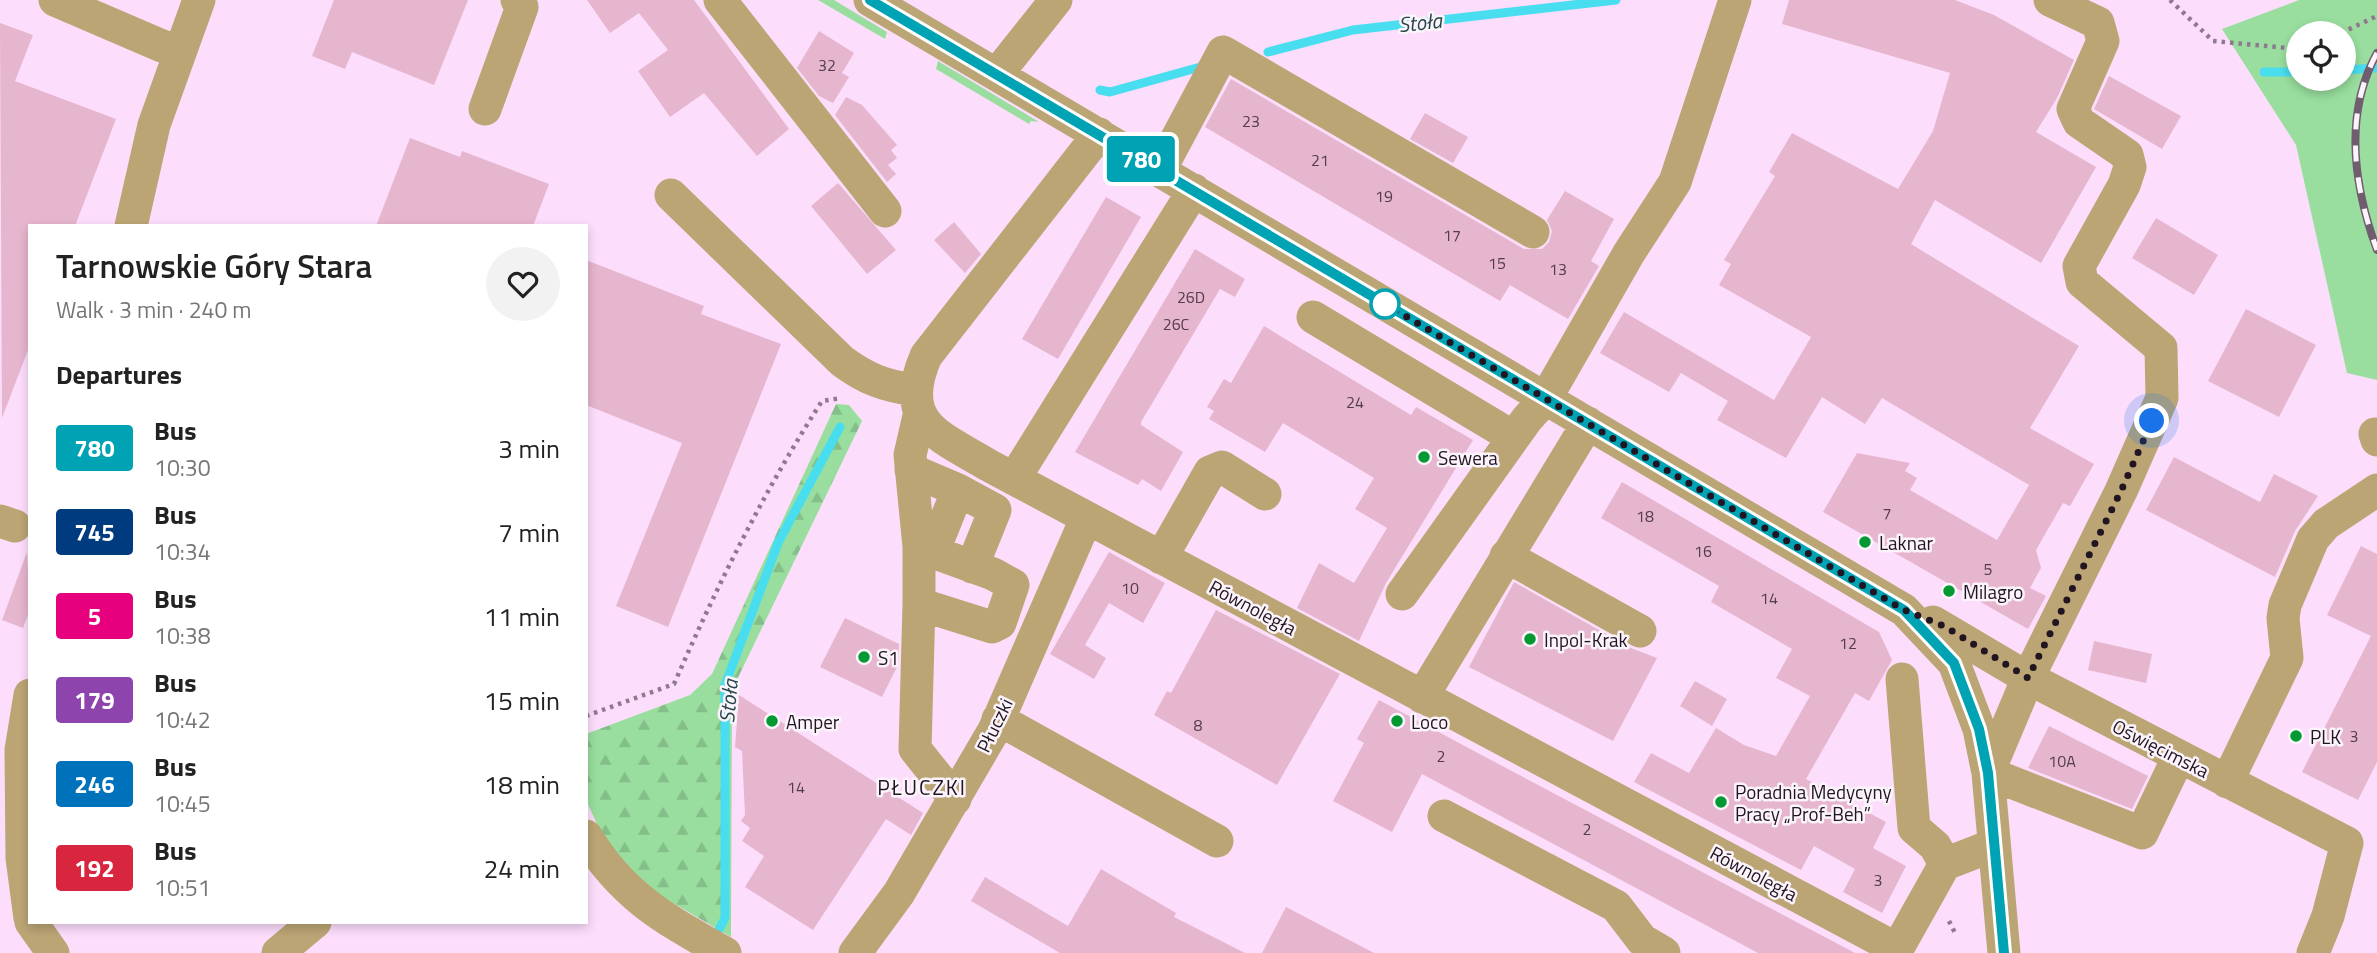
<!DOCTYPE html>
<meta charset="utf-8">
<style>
:root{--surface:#fff;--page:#f2f2f2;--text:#222;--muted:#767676}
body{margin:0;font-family:"Titillium Web",sans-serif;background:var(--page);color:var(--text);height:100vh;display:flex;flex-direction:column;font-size:26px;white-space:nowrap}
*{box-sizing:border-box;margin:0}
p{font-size:23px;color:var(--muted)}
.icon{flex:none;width:38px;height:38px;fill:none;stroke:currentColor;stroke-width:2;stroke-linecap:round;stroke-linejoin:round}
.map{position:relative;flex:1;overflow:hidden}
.sheet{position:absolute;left:28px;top:224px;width:560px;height:700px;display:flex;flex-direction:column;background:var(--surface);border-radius:0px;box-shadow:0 4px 10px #0003}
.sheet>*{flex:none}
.badge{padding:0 14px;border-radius:5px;font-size:24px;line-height:46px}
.buttons{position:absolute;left:2286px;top:21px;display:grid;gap:14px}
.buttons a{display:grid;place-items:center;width:70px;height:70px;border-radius:50%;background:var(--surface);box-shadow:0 4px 10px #0003;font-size:35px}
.you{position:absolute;width:35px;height:35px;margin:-18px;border:5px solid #fff;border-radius:50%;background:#1a73e8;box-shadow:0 0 0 10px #1a73e833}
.map>.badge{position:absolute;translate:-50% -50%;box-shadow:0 0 0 4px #fff}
h2{padding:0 28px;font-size:26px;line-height:63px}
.round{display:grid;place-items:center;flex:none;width:74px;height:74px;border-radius:37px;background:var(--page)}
.head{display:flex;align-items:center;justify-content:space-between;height:119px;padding:0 28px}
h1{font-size:33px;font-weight:600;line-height:52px}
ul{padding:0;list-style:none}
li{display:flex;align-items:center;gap:21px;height:84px;padding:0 28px}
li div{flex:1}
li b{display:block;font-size:26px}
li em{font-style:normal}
li .badge{min-width:77px;font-weight:700;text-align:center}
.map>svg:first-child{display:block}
.green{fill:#99de9e;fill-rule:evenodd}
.forest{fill:url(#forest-firs)}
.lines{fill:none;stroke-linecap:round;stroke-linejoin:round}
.stream{stroke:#49deef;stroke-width:9}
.building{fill:#e6b6ce}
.path{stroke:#8e798e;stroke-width:4.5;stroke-dasharray:3.5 5;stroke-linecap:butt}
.minor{stroke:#bca575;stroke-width:33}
.rail-casing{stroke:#705d70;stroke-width:8}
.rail{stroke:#fbf4fb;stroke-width:5;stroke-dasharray:16;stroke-linecap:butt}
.line-casing{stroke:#fff;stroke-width:16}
.line{stroke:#00a3b4;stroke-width:10}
.walk{stroke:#221522;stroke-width:7;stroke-dasharray:0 12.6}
.stop-dot{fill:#fff;stroke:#00a3b4;stroke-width:3.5}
.poi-dot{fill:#029932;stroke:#fbf4fb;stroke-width:2.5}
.labels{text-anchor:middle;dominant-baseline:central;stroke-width:5;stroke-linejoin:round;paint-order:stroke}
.number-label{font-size:16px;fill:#533d4d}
.poi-label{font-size:19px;fill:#221522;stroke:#fbf4fb;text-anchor:start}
.street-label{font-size:19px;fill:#221522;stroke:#fbf4fb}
.water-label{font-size:21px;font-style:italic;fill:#27464a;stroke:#fbf4fb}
.neighbourhood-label{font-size:21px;letter-spacing:2px;fill:#221522;stroke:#fbf4fb}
</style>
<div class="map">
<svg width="2377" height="953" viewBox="0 0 2377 953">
<defs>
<pattern id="forest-firs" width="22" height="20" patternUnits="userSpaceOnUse" patternTransform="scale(1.75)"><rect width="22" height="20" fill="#99de9e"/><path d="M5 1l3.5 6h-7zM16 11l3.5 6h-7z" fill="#84be88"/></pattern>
</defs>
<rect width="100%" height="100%" fill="#fcdefc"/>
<path class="green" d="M818,0H834L887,32L885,39Z
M2299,0H2377V380L2347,373L2296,145L2222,29ZM2343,33V79H2298V33Z
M938,61L1039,122L1031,121L1029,124L936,69Z"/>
<path class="forest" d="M836,404L849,405L862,421L732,690L731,937L632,879L597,824L586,800V734L690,695L712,674Z"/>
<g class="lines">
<path class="stream" d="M1268,52L1353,30L1616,0
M2343,70L2377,68
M2264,72H2298
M1100,90L1110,92L1204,66
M714,939L725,918V685L778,543L840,427"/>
</g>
<path class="building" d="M334,0H468L434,85L352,52L345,69L312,56Z
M587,0H694L789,129L757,156L704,93L670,117L638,71L668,50L639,13L610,33Z
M1789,0H1955L1994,15L2074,60L2057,98L2036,132L2096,167L2041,263L1935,200L1911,244L2079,346L2030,428L2094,464L2070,506L2063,503L2036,550L2041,568L2030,588L2046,596L2028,629L1823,512L1857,453L1910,463L1905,471L1917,478L1910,490L1997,540L2029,485L1882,398L1865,424L1822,397L1786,458L1717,420L1728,401L1681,373L1669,392L1600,353L1624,312L1774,400L1811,337L1719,285L1731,264L1724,260L1775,176L1769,172L1792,133L1898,189L1933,131L1950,73L1782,24Z
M0,23L33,35L15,81L116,119L75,226H30V345L2,418Z
M819,31L854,53L842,73L849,77L833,103L819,96L797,68Z
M2109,76L2181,116L2162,149L2094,109Z
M1231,79L1524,249H1542L1549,242L1552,231L1547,220L1565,191L1614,219L1591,261L1599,266L1568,319L1510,285L1500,301L1205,127Z
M846,97L862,105L897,145L891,150L897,158L888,165L896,174L887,182L835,115Z
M1425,113L1468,137L1453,163L1410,139Z
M410,138L460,157L462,151L549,184L533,226H376Z
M838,183L896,250L867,274L811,206Z
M1106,197L1141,217L1058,359L1022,339Z
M2156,218L2218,255L2194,295L2132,258Z
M954,222L981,254L965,273L934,240Z
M1195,249L1245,279L1235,297L1220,289L1141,422V425L1183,452L1161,491L1142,479L1138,485L1075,452Z
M586,260L704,306L701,314L781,344L668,627L616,606L682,443L586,405Z
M2246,309L2316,345L2279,417L2208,381Z
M1264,326L1411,415L1416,407L1473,440L1386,583L1359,641L1297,608L1319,563L1354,583L1387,528L1355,509L1374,478L1283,423L1265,452L1209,419L1214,411L1207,407L1224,379L1231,383Z
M2174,457L2260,502L2274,474L2318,496L2295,531L2275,577L2146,510Z
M1622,482L1879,632L1892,660L1869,701L1855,693L1806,779L1886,822L1873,848L1906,866L1882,913L1843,892L1855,869L1814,846L1801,870L1634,782L1651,753L1689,773L1716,728L1744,745L1776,756L1810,696L1776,678L1792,649L1711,602L1719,586L1601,518Z
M2361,546L2377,554V762L2358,800L2302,772L2371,636L2327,615Z
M27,552L30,610L23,628L2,620Z
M1109,552L1165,583L1143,623L1109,603L1085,645L1106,658L1094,679L1050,654Z
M1514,582L1631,648L1657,658L1613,741L1469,667Z
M1216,610L1340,674L1277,785L1154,715L1167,691L1171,693Z
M845,618L899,644L898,665L882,697L820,667Z
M2094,641L2152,654L2146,683L2088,670Z
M1695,681L1727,699L1712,726L1680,706Z
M739,695L923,813L911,835L886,819L813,930L745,887L764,856L742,841L750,828L741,821L745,815L742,751L735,747Z
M1379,700L1474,751L1855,953H1758L1422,774L1392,832L1333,801L1364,743L1357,739Z
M2049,726L2148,776L2132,809L2028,768Z
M1101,869L1176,913L1174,917L1245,953H1060L971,901L985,877L1068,926Z
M1286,907L1374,953H1262Z"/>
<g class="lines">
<path class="path" d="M2170,0L2213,41L2298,49
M2341,33L2377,16
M586,716L674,684C717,586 764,491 822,401L841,398
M1949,921L1955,933"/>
<path class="minor" d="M55,0L162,46L179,50
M720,0L885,211
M870,0L1904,610L1954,663L1979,729L1988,773L2004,953
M2050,0L2098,23L2103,41L2073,109L2079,122L2127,155L2130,167L2124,185L2079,266L2082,282L2161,348L2162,398L2121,491L2028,678L1988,773L2142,833L2178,758
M997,74L1056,0
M485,109L522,7L517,0
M1099,134L926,356C897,423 938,435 988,465L1897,949
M1160,170L1223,52L1533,232
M671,195L842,361C866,379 885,386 915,390
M131,226L154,125L199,0
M1313,317L1513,437
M919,416L910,455L919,547V604L915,749L955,799
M2375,434L2377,440
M911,470L958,490L933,552
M1014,479L1194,190
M958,490L995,510L972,567
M0,521L15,526
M919,547L993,574L1013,585L1000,623L992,627L919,604
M1506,556L1640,631
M1161,558L1210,472L1222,467L1265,494
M1402,594L1527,419L1546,398L1629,253L1675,182L1735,0
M1933,622L2028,678L2347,843L2328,916L2313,953
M1902,679L1914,828L1935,846L1945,864
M30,695L21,750L22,858L30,918
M1422,697L1588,423
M998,719L1217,841
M2227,782L2287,658L2283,618L2285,605L2313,539L2326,524L2377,490
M1444,816L1616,906L1642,940L1664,953
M586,836C623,897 665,919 725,953
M31,922L53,953
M278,953L315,922
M855,953L899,893L994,730L1086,519
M1895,953L1945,864L1994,845"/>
<defs>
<path id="rail" d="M2377,53C2343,115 2354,187 2377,250"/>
</defs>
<use href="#rail" class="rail-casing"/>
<use href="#rail" class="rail"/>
</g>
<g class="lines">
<defs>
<path id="line" d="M870,0L1904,610L1954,663L1979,729L1988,773L2004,953"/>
</defs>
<use href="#line" class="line-casing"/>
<use href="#line" class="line"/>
<path class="walk" d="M1385,304L1904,610L1944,626L2028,678L2121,491L2152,421"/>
</g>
<circle class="stop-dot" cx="1385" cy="304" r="14"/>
<g class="poi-dot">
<circle cx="1424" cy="457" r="7"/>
<circle cx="1865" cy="542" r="7"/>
<circle cx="1949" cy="591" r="7"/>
<circle cx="1530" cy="639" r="7"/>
<circle cx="864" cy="657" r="7"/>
<circle cx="772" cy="721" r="7"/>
<circle cx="1397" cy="721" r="7"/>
<circle cx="2296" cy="736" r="7"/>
<circle cx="1721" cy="802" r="7"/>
</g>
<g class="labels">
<g class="number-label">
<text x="827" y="65">32</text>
<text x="1251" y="121">23</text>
<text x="1320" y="160">21</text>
<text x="1384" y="196">19</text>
<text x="1452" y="235">17</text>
<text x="1497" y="263">15</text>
<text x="1558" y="269">13</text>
<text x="1191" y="297">26D</text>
<text x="1176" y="324">26C</text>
<text x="1355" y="402">24</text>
<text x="1887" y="513">7</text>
<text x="1645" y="516">18</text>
<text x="1703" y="551">16</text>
<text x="1988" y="569">5</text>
<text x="1130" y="588">10</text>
<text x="1769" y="598">14</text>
<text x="1848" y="643">12</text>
<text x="1198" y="725">8</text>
<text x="2354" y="736">3</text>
<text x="1441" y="756">2</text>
<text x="2062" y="761">10A</text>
<text x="796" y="787">14</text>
<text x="1587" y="829">2</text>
<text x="1878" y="880">3</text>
</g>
<g class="poi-label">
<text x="1438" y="457">Sewera</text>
<text x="1879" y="542">Laknar</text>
<text x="1963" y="591">Milagro</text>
<text x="1544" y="639">Inpol-Krak</text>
<text x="878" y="657">S1</text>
<text x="786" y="721">Amper</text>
<text x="1411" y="721">Loco</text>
<text x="2310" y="736">PLK</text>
<text x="1735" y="791">Poradnia Medycyny<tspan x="1735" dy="22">Pracy „Prof-Beh”</tspan></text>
</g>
<g class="street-label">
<text transform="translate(1253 607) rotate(28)">Równoległa</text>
<text transform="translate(994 725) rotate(-64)">Płuczki</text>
<text transform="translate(2161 748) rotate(27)">Oświęcimska</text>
<text transform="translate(1754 873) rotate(28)">Równoległa</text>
</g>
<g class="water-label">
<text transform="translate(1420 22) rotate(-6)">Stoła</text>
<text transform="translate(728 701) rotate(-85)">Stoła</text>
</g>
<g class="neighbourhood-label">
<text x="922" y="787">PŁUCZKI</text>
</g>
</g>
</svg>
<div class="buttons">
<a><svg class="icon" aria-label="locate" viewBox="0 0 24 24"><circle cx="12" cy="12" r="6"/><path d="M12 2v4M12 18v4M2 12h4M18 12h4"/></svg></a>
</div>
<div class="you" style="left:2152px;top:421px"></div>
<b class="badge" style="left:1141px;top:159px;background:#00a3b4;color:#fff">780</b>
<section class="sheet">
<div class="head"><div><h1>Tarnowskie Góry Stara</h1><p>Walk · 3 min · 240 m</p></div><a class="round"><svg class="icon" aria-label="heart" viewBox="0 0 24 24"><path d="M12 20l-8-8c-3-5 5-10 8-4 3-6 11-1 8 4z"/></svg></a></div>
<h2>Departures</h2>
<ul>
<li><span class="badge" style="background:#00a3b4;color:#fff">780</span><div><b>Bus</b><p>10:30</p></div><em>3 min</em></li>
<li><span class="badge" style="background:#003b80;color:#fff">745</span><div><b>Bus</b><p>10:34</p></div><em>7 min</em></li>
<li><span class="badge" style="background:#e6007e;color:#fff">5</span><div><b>Bus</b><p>10:38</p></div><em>11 min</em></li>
<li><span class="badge" style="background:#8e44ad;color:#fff">179</span><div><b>Bus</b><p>10:42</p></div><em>15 min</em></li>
<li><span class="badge" style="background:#0072bc;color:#fff">246</span><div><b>Bus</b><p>10:45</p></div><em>18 min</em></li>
<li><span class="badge" style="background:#d7263d;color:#fff">192</span><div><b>Bus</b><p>10:51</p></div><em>24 min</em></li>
</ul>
</section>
</div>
